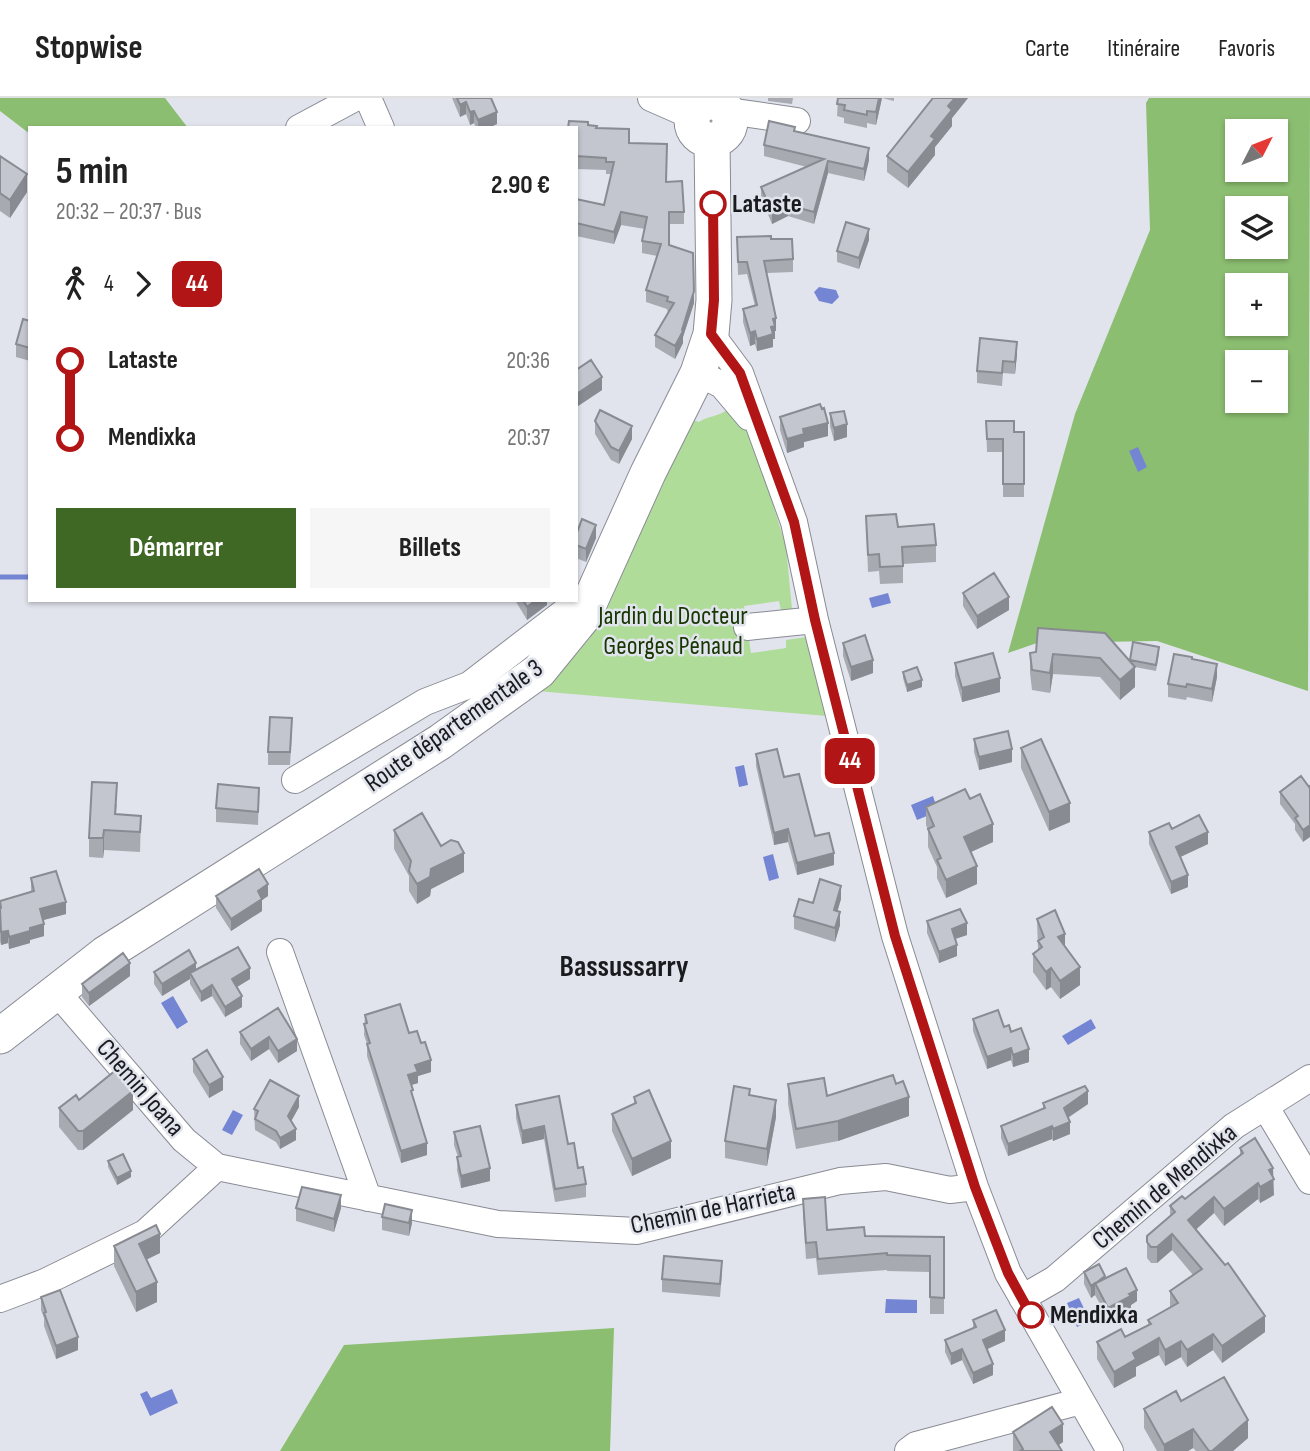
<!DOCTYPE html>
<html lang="fr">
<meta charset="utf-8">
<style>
:root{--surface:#fff;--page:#f6f6f6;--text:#222;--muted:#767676;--line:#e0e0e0;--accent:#3f6824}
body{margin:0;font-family:"Sofia Sans Condensed",sans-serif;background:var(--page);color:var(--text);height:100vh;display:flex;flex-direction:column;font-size:26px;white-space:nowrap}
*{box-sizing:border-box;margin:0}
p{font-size:23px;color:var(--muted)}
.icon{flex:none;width:38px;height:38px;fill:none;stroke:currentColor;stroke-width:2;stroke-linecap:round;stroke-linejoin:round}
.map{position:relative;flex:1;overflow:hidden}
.sheet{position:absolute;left:28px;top:28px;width:550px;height:476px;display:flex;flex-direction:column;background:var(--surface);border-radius:0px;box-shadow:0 2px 5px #0004}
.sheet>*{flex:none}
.badge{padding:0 14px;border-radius:10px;font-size:24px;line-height:46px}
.needle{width:46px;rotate:48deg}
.controls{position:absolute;left:1225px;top:21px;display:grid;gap:14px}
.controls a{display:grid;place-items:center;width:63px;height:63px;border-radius:0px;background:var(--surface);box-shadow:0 2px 5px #0004;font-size:35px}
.map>.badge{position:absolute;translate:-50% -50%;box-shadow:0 0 0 4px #fff}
.legs{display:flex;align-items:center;gap:10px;height:77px;padding:0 28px;font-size:23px}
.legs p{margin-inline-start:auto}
.summary{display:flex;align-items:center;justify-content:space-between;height:119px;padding:0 28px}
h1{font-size:38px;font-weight:700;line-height:52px}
.button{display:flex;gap:14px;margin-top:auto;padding:14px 28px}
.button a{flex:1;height:80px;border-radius:0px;background:var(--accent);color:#fff;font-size:28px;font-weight:700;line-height:80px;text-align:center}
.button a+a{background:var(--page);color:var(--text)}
ul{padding:0 28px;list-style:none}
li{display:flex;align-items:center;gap:24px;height:77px;font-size:26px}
li i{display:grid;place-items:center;width:10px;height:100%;margin:0 9px;background:currentColor}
li i::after{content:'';width:18px;height:18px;margin:-9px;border:5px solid;border-radius:50%;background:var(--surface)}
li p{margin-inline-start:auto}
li:first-child i{background:linear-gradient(#0000 50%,currentColor 0)}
li:last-child i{background:linear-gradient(currentColor 50%,#0000 0)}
header{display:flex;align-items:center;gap:42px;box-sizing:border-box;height:98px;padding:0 35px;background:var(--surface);border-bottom:2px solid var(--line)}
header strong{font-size:33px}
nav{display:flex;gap:38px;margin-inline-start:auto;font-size:24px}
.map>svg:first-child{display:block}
.green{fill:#b0dc9a}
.forest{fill:#8cbe71;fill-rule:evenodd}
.water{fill:#7486d3}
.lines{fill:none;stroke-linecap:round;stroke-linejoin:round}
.stream{stroke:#7486d3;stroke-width:5}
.minor-casing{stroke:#898b94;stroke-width:28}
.major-casing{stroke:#898b94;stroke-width:37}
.minor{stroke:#fff;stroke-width:26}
.major{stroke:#fff;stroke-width:35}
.wall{fill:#a8aab2}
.shaded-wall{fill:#888b91}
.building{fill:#c3c6cf;stroke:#888b91;stroke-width:2}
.line-1-casing{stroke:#fff;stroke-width:16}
.line-1{stroke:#b21515;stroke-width:10}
.stop-1-dot{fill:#fff;stroke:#b21515;stroke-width:3.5}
.labels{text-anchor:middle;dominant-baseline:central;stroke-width:5;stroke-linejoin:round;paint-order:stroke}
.stop-label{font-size:26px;font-weight:bold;fill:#1a1b1e;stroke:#e1e4ed;text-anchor:start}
.park-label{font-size:26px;fill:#173600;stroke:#e1e4ed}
.street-label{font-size:26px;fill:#1a1b1e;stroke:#e1e4ed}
.quarter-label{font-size:30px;font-weight:bold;fill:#1a1b1e;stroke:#e1e4ed}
</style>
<header>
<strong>Stopwise</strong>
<nav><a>Carte</a><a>Itinéraire</a><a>Favoris</a></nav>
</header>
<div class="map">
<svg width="1310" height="1353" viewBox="0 0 1310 1353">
<rect width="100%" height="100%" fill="#e1e4ed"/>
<path class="green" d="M728,311L738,317L753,341L786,449L792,511L781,513L779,503L744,508L751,555L786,550V542L807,539L827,618L537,593L561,574L590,540L606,511L664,376L693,322L699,324C709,317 719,319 728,311Z"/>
<path class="forest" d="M0,0H165L188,30H30V36L0,13Z
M1149,0H1310L1308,593L1157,543L1037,545L1008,555L1075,316L1150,132L1146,5ZM1237,33H1276V72H1237ZM1237,110H1276V149H1237ZM1237,187H1276V226H1237ZM1237,264H1276V303H1237Z
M614,1230L610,1353H280L344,1247Z"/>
<path class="water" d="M819,189L836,192L839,199L832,206L819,203L814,194Z
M1138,349L1147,369L1138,374L1129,353Z
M888,495L891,505L872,510L869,500Z
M744,667L748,687L739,689L735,669Z
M933,698L935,704L950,698L954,707L917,722L911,707Z
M773,756L779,780L769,783L763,759Z
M173,898L188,924L177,931L161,905Z
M1091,921L1096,930L1068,947L1062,938Z
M233,1012L243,1017L232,1037L222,1032Z
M1079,1200L1090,1223L1077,1229L1067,1205Z
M886,1201L917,1202V1215H885Z
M172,1291L178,1305L150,1318L140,1296L147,1293L151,1300Z"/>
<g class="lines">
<path class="stream" d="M0,479H30"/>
<defs>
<path id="minor" d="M368,0L381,30
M651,0L692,18
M728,13L797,23
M299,30L355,0
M711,236L740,275L794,424L815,522L895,838L975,1089L1008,1175L1110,1353
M698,275L722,287L749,319
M747,529L815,522
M295,682L425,604L469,587L568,511L594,496
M280,854L368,1100
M67,906L184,1042L217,1069
M1265,1008L1310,1083
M1022,1200L1055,1181L1234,1028L1310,980
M0,1201L45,1184L145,1135L217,1069L498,1126L637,1133L840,1083L886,1079L950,1092L975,1089
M908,1353L916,1347L1081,1303"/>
<path id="major" d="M692 23a19 19 0 1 1 38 0a19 19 0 1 1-38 0Z
M0,938L105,856L440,644L539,573L583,519L648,375L698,275L711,236L714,202L712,42"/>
</defs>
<use href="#minor" class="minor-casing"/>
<use href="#major" class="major-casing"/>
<use href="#minor" class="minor"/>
<use href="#major" class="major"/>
</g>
<path class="wall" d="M452,0H491L497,26L488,30H476L474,25L470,27L466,16L460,19Z
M768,0H793L792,6L768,3Z
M838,0H894V3L882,0L876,27L867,25V30L844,25V20L837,18Z
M933,0H968L952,20V28L935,49V57L908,90L887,74V58Z
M588,27L629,45L666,84L684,114V126H669V147L694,205L683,239V245L675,261L655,249V237L668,215L667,211L646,204V192L657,158L642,155V143L645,131L621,127L614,146L576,138V101L604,107L611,76H606V72L576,71V30Z
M795,34L869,62L864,83L828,75L814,126L788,118L772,126L761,100V89L807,69L764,58V47Z
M0,58L27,94L10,120L0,113Z
M737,139L771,141L793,161V174L767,175L776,233H775V241H773V249L757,253L755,246L750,248L743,224V211L755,208L747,176L738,177Z
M869,142L859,171L837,164V153Z
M30,223V263L16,259V246Z
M1017,256L1015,276L1003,275L1002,288L977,285V273Z
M576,272L602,292L578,308L576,305Z
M822,311L828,338L804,344V349L787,355L780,332V319Z
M830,315L847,339L834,343L830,328Z
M595,323L632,341L619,366L611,362L595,336Z
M986,323L1014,334H1024V399H1003V354H987Z
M866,418L898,429L936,447V464L903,466V485L880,486L879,473L868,474Z
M576,437L596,440L586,464L576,460Z
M963,495L1009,512L977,531L963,508Z
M515,502H547V507L527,522Z
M1038,530L1130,563L1133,544L1159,556L1156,573L1135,569V589L1120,602L1100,579L1053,576L1050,595L1032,592L1030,575V555L1036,554Z
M843,545L873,575L851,583L843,558Z
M1192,561L1217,579L1212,604L1187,599L1186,602L1168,599V586Z
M955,565L1000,594L962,604L955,578Z
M903,574L922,589L907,594L903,580Z
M292,633L290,667H268V654Z
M974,641L1012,664L979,672L974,654Z
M1021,650L1070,724L1049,733L1021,670Z
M756,656L784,679L815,738L834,767L797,777L788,744L774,747L756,668Z
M1309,689L1303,744L1295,732V726L1280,706V694Z
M259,690L258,727L216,724V710Z
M970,701L993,744L971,754L977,786L946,800L937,780V769L928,749V732L926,727V709Z
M117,705L116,716L141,718L140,754L104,752L103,760L89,759V740Z
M1172,731L1208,746L1180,759L1188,789L1171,796L1149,746V734Z
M394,732L441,748L464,774L431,791L430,798L417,806L409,793V778L394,751Z
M31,780L66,816L43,822L44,838L30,842V845L9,851L8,845L1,847L0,843V803L31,794Z
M216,798H268L262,802V813L231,833L216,810Z
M841,801L837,813L840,827L835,844L794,831V818L813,805Z
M1037,821L1065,848L1080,887L1060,901L1051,889L1046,892L1033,874V856L1038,852Z
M927,823L967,837L955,841L957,858L939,865L927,835Z
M196,872L250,881L237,889L242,909L225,919L212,898L201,904L190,886V881L162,898L154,886V874Z
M130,878L89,908L82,899V886Z
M365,917L409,935L431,974L418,978V985L411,987L413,1000L427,1057L401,1065L367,958V946L364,937Z
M973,921L1004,929L1011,934L1029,964L1013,969L1011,962L987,971L973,933Z
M240,934L297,941V953L278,965L269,951L251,963L240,946Z
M193,961L223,992L209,1000L193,974Z
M788,986L827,998L909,1018L838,1043L796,1051L788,1006Z
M750,998L776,1019L767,1068L725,1060V1043Z
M634,999L671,1060L632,1078L612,1033V1016L634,1006Z
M79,1002L133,1012L83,1052H78L59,1029V1010Z
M1043,1005L1088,1006L1068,1020L1070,1036L1053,1043L1052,1041L1008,1058L1001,1040V1028L1043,1011Z
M516,1007L568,1046L586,1086V1099L555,1104L544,1041L522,1046L516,1020Z
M299,1009L291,1023L296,1042L280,1051L276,1044L255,1032L254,1011Z
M454,1034L490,1083L461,1090L457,1072L458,1059L454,1047Z
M1240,1050L1274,1097L1260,1105L1258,1101L1224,1128L1214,1115L1195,1132L1265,1234L1222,1265L1213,1252L1187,1269L1181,1259L1165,1268L1159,1257L1136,1269V1278L1114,1290L1097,1261V1244L1125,1239L1148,1227V1222L1170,1209V1193L1193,1177L1172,1152L1157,1165H1151L1147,1160V1138L1170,1119V1108L1185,1101L1240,1058Z
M108,1063L131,1079L117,1087L108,1069Z
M803,1101L827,1132L865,1138L944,1139V1216H930V1174L887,1173V1172L818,1177L816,1160L806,1161L803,1117Z
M296,1110H341L334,1134L296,1123Z
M382,1119L412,1125L409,1138L382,1132Z
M114,1148L160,1155L146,1162L157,1204L136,1214L114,1168Z
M1084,1174L1105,1180L1137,1203L1131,1207V1210L1108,1221L1095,1197L1091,1200L1084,1186Z
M722,1176L720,1199L662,1194V1181Z
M41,1199L78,1252L56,1261L44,1228V1220L41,1212Z
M973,1222L1005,1243L987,1251L993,1277L973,1286L962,1262L951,1267L945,1254V1242L973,1230Z
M1181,1303L1248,1340L1233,1353H1196L1193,1350L1188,1353H1157L1144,1330V1311Z
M1013,1334L1063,1344L1058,1347L1062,1353H1013Z"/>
<path class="shaded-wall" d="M879,0H882L876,27V14Z
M955,0H968L952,20V28L935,49V57L908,90V74L948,8Z
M466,4V16L460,19V7Z
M474,13V25L470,27V14Z
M497,14V26L488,30H478V22Z
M869,50V62L864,83V71Z
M828,63V75L814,126V114Z
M27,76V94L10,120V102Z
M788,107V118L772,126V114Z
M621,114V127L614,146V134Z
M869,131V142L859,171V160Z
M694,193V205L683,239V245L675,261V248L682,232Z
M776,220V233H775V241H773V249L757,253V241L771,229L773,221Z
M755,233V246L750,248V235Z
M1017,244V256L1015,276V264Z
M602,279V292L578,308V295Z
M828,325V338L804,344V349L787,355V341L803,331Z
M847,326V339L834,343V330Z
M632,328V341L619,366V353Z
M596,427V440L586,464V451Z
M1009,499V512L977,531V518Z
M536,502H547V507L527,522V509Z
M1053,556V576L1050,595V575Z
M873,562V575L851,583V569Z
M1217,566V579L1212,604V591Z
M1135,569V589L1120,602V582Z
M1000,580V594L962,604V590Z
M922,582V589L907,594V587Z
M1012,651V664L979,672V659Z
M1070,705V724L1049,733V714Z
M993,726V744L964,757V739Z
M1310,727V739L1303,744V732Z
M788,731V744L774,747V735Z
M104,732V752L103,760V740Z
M1208,734V746L1176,761V749Z
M464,755V774L431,791L430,798L417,806V786L431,771Z
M834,755V767L797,777V765Z
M977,768V786L946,800V782Z
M1188,777V789L1171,796V784Z
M268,786V798L262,802V813L231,833V821L258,793Z
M841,788V801L834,825V812Z
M66,804V816L40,823V811Z
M840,814V827L835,844V830Z
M967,825V837L952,842V831Z
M44,826V838L30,842V845L9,851V839L30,830Z
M8,833V845L1,847V834Z
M1065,836V854L1058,839Z
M957,847V858L939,865V854Z
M130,865V878L89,908V895Z
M196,865V877L190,875V881L162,898V886Z
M1080,869V887L1060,901V883Z
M250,870V881L232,892V881Z
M1051,870V889L1046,892V874Z
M212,887V898L201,904V894Z
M242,898V909L225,919V909Z
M269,939V951L251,963V951Z
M297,941V953L278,965V953Z
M1011,950V962L987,971V959Z
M1029,951V964L1013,969V957Z
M431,962V974L418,978V985L408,988V977L415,967Z
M223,979V992L209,1000V987Z
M133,993V1012L83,1052V1033Z
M1088,993V1006L1064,1022V1010Z
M299,998V1009L288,1029V1018Z
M909,999V1018L838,1043V1023Z
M776,1002V1019L767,1068V1051Z
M1070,1024V1036L1053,1043V1031Z
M544,1028V1041L522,1046V1033Z
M1052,1028V1041L1008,1058V1046Z
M296,1031V1042L280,1051V1040Z
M671,1043V1060L632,1078V1061Z
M427,1045V1057L401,1065V1053Z
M490,1070V1083L461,1090V1078Z
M1273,1070L1274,1097L1260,1105V1089L1269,1072Z
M131,1073V1079L117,1087V1080Z
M1258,1085V1101L1224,1128V1111Z
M341,1097V1110L334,1134V1121Z
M1214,1099V1115L1188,1139V1122Z
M412,1112V1125L409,1138V1125Z
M160,1136V1155L139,1165V1146Z
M1172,1136V1152L1157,1165V1149Z
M157,1184V1204L136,1214V1194Z
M1095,1185V1197L1091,1200V1188Z
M1137,1192V1203L1131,1207V1210L1108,1221V1210Z
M1265,1218V1234L1222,1265V1248Z
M1005,1232V1243L983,1253V1242Z
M1213,1236V1252L1187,1269V1252Z
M78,1239V1252L56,1261V1248Z
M1159,1240V1257L1136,1269V1278L1114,1290V1274L1133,1255Z
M1181,1243V1259L1165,1268V1252Z
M962,1251V1262L951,1267V1256Z
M993,1266V1277L973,1286V1275Z
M1248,1322V1340L1233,1353H1212Z
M1063,1326V1344L1050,1353V1334Z
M1193,1331V1350L1188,1353H1164V1347Z"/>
<path class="building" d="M457,0H491L497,14L478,22L474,13L470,14L466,4L460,7Z
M838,0H879L876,14L867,13V17L844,12L845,7L837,6Z
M933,0H955L948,8L952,12L931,38L935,41L908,74L887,58Z
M569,23L588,24V27L597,28L596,30L629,31V45L667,46L666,84L682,83L684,114H669V147L693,155L694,193L682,232L683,233L675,248L655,237L674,205L667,203L668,199L646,192L661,146L642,143L647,119L621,114L614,134L576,125V101L604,107L614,64H606V60L576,58V30H568Z
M769,23L795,29L794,33L869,50L864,71L828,63L814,114L788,107L772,114L761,89L824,61L764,47Z
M0,58L27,76L10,102L0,95Z
M846,124L869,131L859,160L837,153Z
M771,138V141H792L793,161L764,163L776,220L773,221L775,228L771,229L773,236L757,241L755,233L750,235L743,211L757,207L747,164H738L737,139Z
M23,221L30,223V250L16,246Z
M980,240L1017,244L1015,264L1003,263L1002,275L977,273Z
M591,262L602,279L578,295L576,292V272Z
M820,306L822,311L824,310L828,325L803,331L804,336L787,341L780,319Z
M600,312L632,328L619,353L611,349L595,323Z
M844,313L847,326L834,330L830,315Z
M986,323H1014V334H1024V386H1003V341H987Z
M896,416L898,429L934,426L936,447L902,449L903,468L880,469L879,456L868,457L866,418Z
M582,421L596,427L586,451L576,447V437Z
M994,475L1009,499L977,518L963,495Z
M523,502H536L527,509Z
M1038,530L1105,535L1135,569L1120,582L1100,560L1053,556L1050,575L1032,572L1030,555L1036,554Z
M865,537L873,562L851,569L843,545Z
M1133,544L1159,549L1156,567L1130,562Z
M993,555L1000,580L962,590L955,565Z
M1174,556L1192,559V561L1217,566L1212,591L1187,586L1186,589L1168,586Z
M917,569L922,582L907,587L903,574Z
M270,619L292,620L290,654H268Z
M1008,633L1012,651L979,659L974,641Z
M1041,641L1070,705L1049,714L1021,650Z
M777,651L784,679L799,676L815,738L829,735L834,755L797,765L788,731L774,735L756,656Z
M1301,678L1309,689L1310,688V727L1303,732L1295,720L1298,718L1280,694Z
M92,684L117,685L115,716L141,718L140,734L104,732L103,740H89Z
M218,686L259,690L258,714L216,710Z
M965,691L970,701L980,696L993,726L964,739L977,768L946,782L937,762L941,760L928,731L934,728L926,709Z
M422,715L441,748L451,742L458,744L464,755L431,771L430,779L417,786L409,773L411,763L394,732Z
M1199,717L1208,734L1176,749L1188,777L1171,784L1149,734L1169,725L1172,731Z
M259,771L268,786L258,793L262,801L231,821L216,798Z
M56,773L66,804L40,811L44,826L30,830V833L9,839L8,833L1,834L0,811L1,810L0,803L34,793L31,780Z
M820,781L841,788L834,812L840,814L835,830L794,818L799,801L813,805Z
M960,811L967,825L952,831L957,847L939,854L927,823Z
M1055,812L1065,836L1058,839L1080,869L1060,883L1051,870L1046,874L1033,856L1042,849L1038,843L1044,839L1037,821Z
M238,849L250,870L232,881L242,898L225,909L212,887L201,894L190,875Z
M189,852L196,865L162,886L154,874Z
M123,855L130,865L89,895L82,886Z
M400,906L409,935L417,933L421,945L425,944L431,962L415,967L418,974L408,977L413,992L411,993L427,1045L401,1053L367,946L370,945L364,926L367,925L365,917Z
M278,910L297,941L278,953L269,939L251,951L240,934Z
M998,912L1004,929L1009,927L1011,934L1021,930L1029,951L1013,957L1011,950L987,959L973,921Z
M207,952L223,979L209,987L193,961Z
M116,972L133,993L83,1033H78L59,1010L76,997L79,1002Z
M893,977L896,986L903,983L909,999L838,1023L796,1031L788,986L824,980L827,998Z
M270,982L299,998L288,1018L296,1031L280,1040L276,1033L255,1021L258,1013L254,1011Z
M734,988L750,991L749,997L776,1002L767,1051L725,1043Z
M1085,988L1088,993L1064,1010L1070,1024L1053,1031L1052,1028L1008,1046L1001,1028L1045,1010L1043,1005Z
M649,992L671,1043L632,1061L612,1016L636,1005L634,999Z
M559,998L568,1046L574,1045L578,1070L583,1069L586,1086L555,1091L544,1028L522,1033L516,1007Z
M480,1028L490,1070L461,1078L457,1059L461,1058L454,1034Z
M1255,1040L1273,1070L1269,1072L1274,1081L1260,1089L1258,1085L1224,1111L1214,1099L1188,1122L1225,1167L1228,1165L1265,1218L1222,1248L1213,1236L1187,1252L1181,1243L1165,1252L1159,1240L1133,1255L1136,1261L1114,1274L1097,1244L1121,1231L1125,1239L1151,1226L1148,1222L1178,1205L1170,1193L1202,1171L1172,1136L1157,1149H1151L1147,1144V1138L1175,1114L1170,1108L1182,1098L1185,1101L1243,1055L1240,1050Z
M123,1056L131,1073L117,1080L108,1063Z
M302,1089L341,1097L334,1121L296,1110Z
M825,1099L827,1132L864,1129L865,1138L944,1139V1200L930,1199V1158L887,1157V1155L818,1161L816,1144L806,1145L803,1101Z
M385,1106L412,1112L409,1125L382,1119Z
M156,1127L160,1136L139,1146L157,1184L136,1194L114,1148Z
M664,1158L722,1163L720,1186L662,1181Z
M1099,1166L1105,1178L1096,1185L1126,1170L1137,1192L1129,1196L1131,1198L1108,1210L1095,1185L1091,1188L1084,1174Z
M60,1192L78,1239L56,1248L44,1215L46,1214L41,1199Z
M996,1212L1005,1232L983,1242L993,1266L973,1275L962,1251L951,1256L945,1242L976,1229L973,1222Z
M1224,1279L1248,1322L1212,1353H1209L1193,1331L1164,1347L1144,1311L1176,1293L1181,1303Z
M1052,1309L1063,1326L1050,1334L1062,1353H1020L1023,1351L1013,1334Z"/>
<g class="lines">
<defs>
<path id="line-1" d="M713,106L714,202L711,236L740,275L794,424L815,522L895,838L975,1089L1008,1175L1031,1217"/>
</defs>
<use href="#line-1" class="line-1-casing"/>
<use href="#line-1" class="line-1"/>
</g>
<g class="stop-1-dot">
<circle cx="713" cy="106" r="12"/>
<circle cx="1031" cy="1217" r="12"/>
</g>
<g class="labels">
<g class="stop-label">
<text x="732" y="106">Lataste</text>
<text x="1050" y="1217">Mendixka</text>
</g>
<g class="park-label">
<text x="673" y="518">Jardin du Docteur<tspan x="673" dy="30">Georges Pénaud</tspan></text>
</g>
<g class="street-label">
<text transform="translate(454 628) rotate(-35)">Route départementale 3</text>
<text transform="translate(140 990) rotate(49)">Chemin Joana</text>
<text transform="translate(1165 1089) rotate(-40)">Chemin de Mendixka</text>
<text transform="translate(713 1111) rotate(-12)">Chemin de Harrieta</text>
</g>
<g class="quarter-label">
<text x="624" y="869">Bassussarry</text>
</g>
</g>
</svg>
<div class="controls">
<a><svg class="needle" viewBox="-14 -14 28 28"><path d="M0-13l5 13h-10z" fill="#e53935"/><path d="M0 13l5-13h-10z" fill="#767676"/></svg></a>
<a><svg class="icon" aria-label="layers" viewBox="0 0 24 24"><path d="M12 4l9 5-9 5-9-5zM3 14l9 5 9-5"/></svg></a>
<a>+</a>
<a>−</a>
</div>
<b class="badge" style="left:850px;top:663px;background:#b21515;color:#fff">44</b>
<section class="sheet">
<div class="summary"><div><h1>5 min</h1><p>20:32 – 20:37 · Bus</p></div><b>2.90 €</b></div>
<div class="legs"><svg class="icon" aria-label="walk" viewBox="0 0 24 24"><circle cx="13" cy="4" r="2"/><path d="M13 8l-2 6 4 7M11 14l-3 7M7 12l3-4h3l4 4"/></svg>4<svg class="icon" aria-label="forward" viewBox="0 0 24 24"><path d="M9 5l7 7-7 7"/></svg><b class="badge" style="background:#b21515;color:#fff">44</b></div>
<ul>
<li><i style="color:#b21515"></i><b>Lataste</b><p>20:36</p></li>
<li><i style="color:#b21515"></i><b>Mendixka</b><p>20:37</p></li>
</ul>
<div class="button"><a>Démarrer</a><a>Billets</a></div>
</section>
</div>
